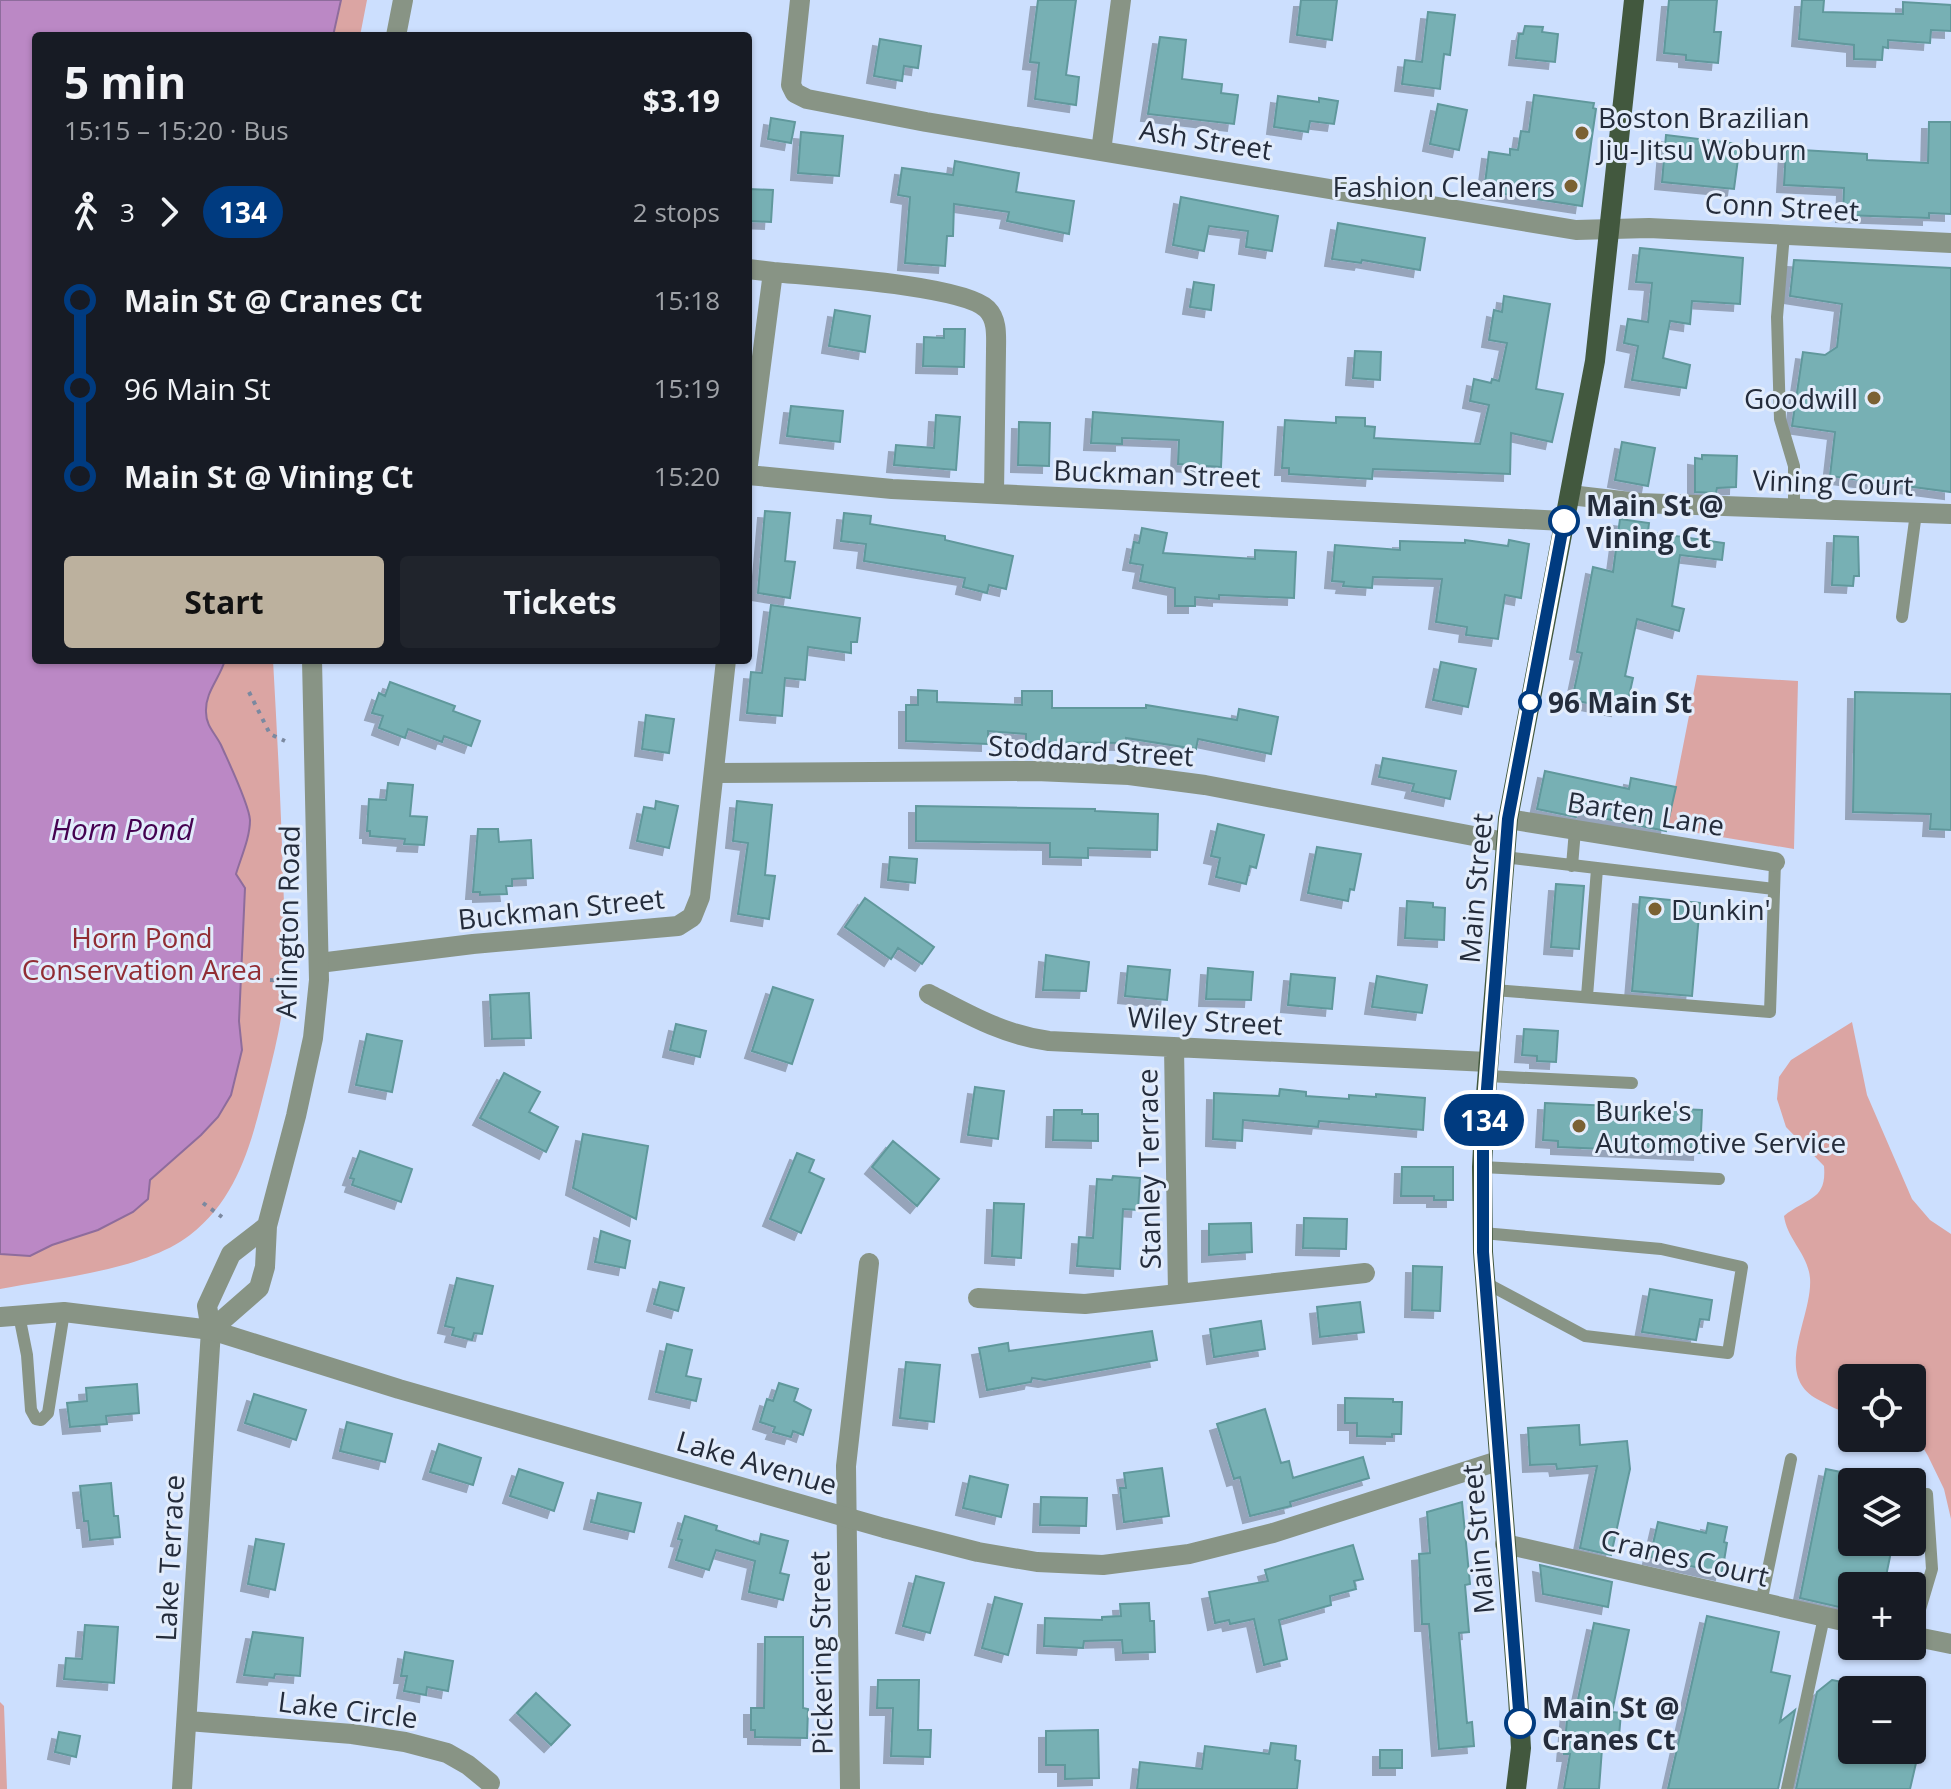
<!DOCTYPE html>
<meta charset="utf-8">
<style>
:root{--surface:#171b24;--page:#20242c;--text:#f1f3f6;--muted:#9ea1a6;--accent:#bcb19e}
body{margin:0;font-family:"Open Sans",sans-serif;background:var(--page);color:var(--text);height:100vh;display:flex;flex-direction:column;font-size:30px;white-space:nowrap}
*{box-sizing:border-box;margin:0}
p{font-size:26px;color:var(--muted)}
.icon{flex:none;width:44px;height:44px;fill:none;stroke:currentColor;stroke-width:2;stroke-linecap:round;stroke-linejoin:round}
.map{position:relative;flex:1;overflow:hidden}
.details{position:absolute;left:32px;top:32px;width:720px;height:632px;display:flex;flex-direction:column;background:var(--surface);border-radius:8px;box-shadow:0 2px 6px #0004}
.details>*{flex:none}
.badge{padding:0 16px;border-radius:26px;font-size:28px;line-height:52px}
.buttons{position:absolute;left:1838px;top:1364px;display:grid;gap:16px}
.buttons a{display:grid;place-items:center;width:88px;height:88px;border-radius:8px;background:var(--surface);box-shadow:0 2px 6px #0004;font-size:40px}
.map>.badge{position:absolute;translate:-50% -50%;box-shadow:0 0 0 4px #fff}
.legs{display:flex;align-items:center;gap:12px;height:88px;padding:0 32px;font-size:26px}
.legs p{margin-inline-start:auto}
.summary{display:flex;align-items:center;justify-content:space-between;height:136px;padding:0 32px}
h1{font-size:44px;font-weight:700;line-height:60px}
.primary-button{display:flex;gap:16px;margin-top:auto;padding:16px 32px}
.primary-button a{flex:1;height:92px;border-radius:8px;background:var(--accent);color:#111;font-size:32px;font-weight:700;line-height:92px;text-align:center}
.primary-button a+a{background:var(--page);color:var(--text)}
ul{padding:0 32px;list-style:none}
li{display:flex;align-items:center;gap:28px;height:88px;font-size:30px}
li i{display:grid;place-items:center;width:12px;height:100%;margin:0 10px;background:currentColor}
li i::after{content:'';width:20px;height:20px;margin:-10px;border:6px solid;border-radius:50%;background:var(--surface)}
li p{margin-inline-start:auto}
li:first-child i{background:linear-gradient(#0000 50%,currentColor 0)}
li:last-child i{background:linear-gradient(currentColor 50%,#0000 0)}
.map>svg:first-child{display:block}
.green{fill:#dba5a3}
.water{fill:#bb88c5;stroke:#8e6c9c;stroke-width:2}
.building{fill:#77b0b4;stroke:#60989c;stroke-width:2;filter:url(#shadow)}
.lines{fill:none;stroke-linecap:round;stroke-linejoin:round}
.path{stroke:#7b89a0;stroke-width:4;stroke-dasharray:4 6;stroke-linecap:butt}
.service{stroke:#889485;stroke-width:12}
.minor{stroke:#889485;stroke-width:20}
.tertiary{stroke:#889485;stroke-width:20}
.primary{stroke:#42583e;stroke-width:20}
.line-1-casing{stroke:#fff;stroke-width:18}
.line-1{stroke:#003b80;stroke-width:12}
.poi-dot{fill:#7b6133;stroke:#e2ecfb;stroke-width:3}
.stop-1-dot{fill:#fff;stroke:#003b80;stroke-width:4}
.labels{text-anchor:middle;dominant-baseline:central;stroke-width:6;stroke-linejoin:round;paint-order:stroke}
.poi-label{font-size:28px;fill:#242c3b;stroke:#e2ecfb;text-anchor:start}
.street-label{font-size:28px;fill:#242c3b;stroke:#e2ecfb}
.stop-label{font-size:28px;font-weight:bold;fill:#242c3b;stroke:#e2ecfb;text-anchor:start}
.park-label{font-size:28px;fill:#912d34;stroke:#e2ecfb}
.water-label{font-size:30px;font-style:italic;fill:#450251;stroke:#e2ecfb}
</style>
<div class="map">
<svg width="1951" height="1789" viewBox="0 0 1951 1789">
<defs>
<filter id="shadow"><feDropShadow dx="-7" dy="7" stdDeviation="0" flood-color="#0004"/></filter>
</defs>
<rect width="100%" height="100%" fill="#ccdffe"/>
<path class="green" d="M0,0H367L360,36H36V660H273C277,732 281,805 283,877C284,912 287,946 285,980C284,1014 275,1049 267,1081C252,1139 240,1196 190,1235C145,1270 56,1278 0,1289Z
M1697,675L1798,681L1794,849L1667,828Z
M1852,1022L1867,1095L1912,1199L1930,1220L1951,1234V1519L1944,1489L1928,1456L1912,1429V1378H1852V1413C1840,1412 1828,1405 1817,1399C1772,1374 1813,1317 1810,1278C1808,1254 1787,1239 1784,1216C1807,1197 1827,1201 1824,1166L1786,1127L1777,1099L1779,1077L1791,1060Z
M0,1702L4,1706L7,1789H0Z"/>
<path class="water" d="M0,0H341L333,36H36V660H225C220,678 205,692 206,712C206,726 215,733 221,745C228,761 249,804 250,820C250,838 241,857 236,874L245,888L239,1021L242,1050L231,1095L218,1117L201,1135L150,1180L148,1199L133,1212L98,1230L52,1245L30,1256L0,1254Z"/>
<path class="building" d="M1038,0H1076L1066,75L1079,77L1076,105L1035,99L1039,63L1030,62Z
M1301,0H1337L1332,40L1297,35Z
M1669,0H1717L1714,32H1721L1718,63L1686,60V55L1664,53Z
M1802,0H1824L1823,12L1903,14V2L1951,5V31L1931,30L1930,43L1888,40V48L1883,47L1882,60L1854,59V45L1799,39Z
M1428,12L1455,15L1450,55L1444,54L1440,89L1402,84L1405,60L1422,62Z
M1525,26L1543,27L1542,32L1558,34L1555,62L1516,58L1519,34H1523Z
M1160,37L1186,40L1182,79L1222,84L1221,93L1238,95L1234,124L1148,114Z
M880,39L921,46L918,68L904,66L902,81L874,76Z
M1534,95L1594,103L1593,108L1596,109L1582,206L1484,191L1489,152L1510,155V149L1518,150L1521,131L1529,132Z
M1278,96L1319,102V98L1338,101L1334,124L1310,121L1308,132L1274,127Z
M1438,104L1467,110L1459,150L1430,144Z
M771,118L795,122L791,143L768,139Z
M1929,122H1951V214L1929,213V218L1843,215L1844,188L1784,185L1786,149L1867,154V160L1928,163Z
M801,132L843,136L839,176L798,173Z
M1666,135L1740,144L1734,189L1662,182Z
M955,161L1019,173L1016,192L1074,201L1069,234L1007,221L1009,212L954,204L953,236H947L945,266L905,263L910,197L898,195L902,168L953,175Z
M748,189L773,190L771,222L748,221Z
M1181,197L1278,216L1272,251L1246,247L1248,231L1209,226L1204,251L1173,245Z
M1338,223L1425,238L1420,270L1362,260L1361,263L1332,259Z
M1640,248L1743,258L1740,304L1692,301L1690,324L1670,321L1663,358L1690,365L1686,388L1632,380L1638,346L1624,343L1628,319L1648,322L1652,283L1636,282Z
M1794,260L1951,268V492L1830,476L1835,432L1792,426L1803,352L1825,355L1837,347L1842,304L1790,296Z
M1194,282L1214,285L1211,310L1190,307Z
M1504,296L1550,304L1536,389L1563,394L1552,442L1511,433L1510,474L1373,469L1372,479L1289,474V468H1282L1285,420L1336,423V417L1365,418V426L1375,427L1374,438L1480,444L1489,405L1470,401L1474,379L1491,383L1492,379L1499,381L1507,343L1489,340L1494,310L1502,312Z
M835,310L870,316L865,352L829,346Z
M944,329H965L964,367L923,366L924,337L944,338Z
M1355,351L1381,352L1380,380L1353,378Z
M791,406L843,411L840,442L787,436Z
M1093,412L1223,422L1221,467L1178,464L1179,440L1122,438V444L1091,443Z
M936,415L960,417L956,470L894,465L896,445L934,448Z
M1019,422L1050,423L1049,466L1018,465Z
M1622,442L1655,448L1648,486L1615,480Z
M1702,455L1737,456L1736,487L1717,488L1716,493L1695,492V458L1702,459Z
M765,511L790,513L785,561L795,562L790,598L758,593Z
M844,513L871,516L870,524L945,536V540L1013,556L1006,589L989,585L987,593L963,587L965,578L864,561L866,544L841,541Z
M1620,519L1649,523L1648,532L1724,543L1722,560L1680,555L1672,606L1684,609L1679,631L1637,619L1625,676L1633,678L1627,705L1620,703L1618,709L1572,700L1582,653L1577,652L1593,567L1613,572Z
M1142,528L1167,533L1163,553L1255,559V550L1296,552L1294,598L1219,595V599L1195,597V606H1175V588L1140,581L1143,565L1130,563L1134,542L1139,543Z
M1834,536L1858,537L1859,576H1854L1853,586L1832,585Z
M1465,540L1508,546L1509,540L1529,544L1521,598L1505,595L1498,639L1466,635L1467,627L1436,622L1442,579L1373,577L1372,588L1343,586L1344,582L1332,581L1335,545L1400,550V541L1465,543Z
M771,605L860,618L857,642H851V653L808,647L805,680L785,678L782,716L747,713L751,672L762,673Z
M1441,662L1476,669L1468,707L1433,700Z
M390,682L455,706L453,711L480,721L471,746L444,736L442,742L408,729L405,738L379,728L383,716L372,713L379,693L385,696Z
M918,690L937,691V702L1022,705V691H1052V708H1146V705L1237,720L1239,709L1278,717L1271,754L1198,739L1196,749L1126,738V743L1026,742V734L988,731V744L906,741V705H918Z
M1855,692L1951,694V830L1930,829L1931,814L1853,812Z
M646,715L674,719L669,753L642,749Z
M1383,758L1456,771L1450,799L1412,791L1414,784L1379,777Z
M1545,771L1629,789L1631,778L1676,787L1666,831L1577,813L1576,817L1537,809Z
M388,783L413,785L410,816L427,817L424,845L404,844L405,839L370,836V831H367L369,799L386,800Z
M656,801L678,806L669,848L637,841L644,807L655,809Z
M737,801L772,805L765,875L775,876L769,919L738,914L748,843L733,841Z
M916,806L1095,809V811L1158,814L1157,850L1088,848V858L1050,857V843L916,841Z
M1218,824L1264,835L1256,868L1250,866L1246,884L1216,877L1220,858L1211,856Z
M478,829H498L499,842L531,840L533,878L512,879V886H506L507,894L480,895V892H473Z
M1317,847L1361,854L1354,890L1350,889L1348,901L1308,893Z
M890,857L917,859L915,883L888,880Z
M1556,884L1584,886L1579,949L1551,947Z
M1640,897L1700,903L1692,996L1632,991Z
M865,898L934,947L922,964L898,948L891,959L845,927Z
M1407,901L1433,903V907L1445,908L1444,940L1405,938Z
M1046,955L1089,962L1086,991L1043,990Z
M1128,966L1170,970L1167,1000L1125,996Z
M1208,968L1253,972L1251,1000L1206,999Z
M1291,974L1335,978L1332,1009L1288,1005Z
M1377,976L1427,985L1422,1013L1372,1007Z
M773,987L813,1000L792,1064L752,1051Z
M529,993L531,1038L492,1039L490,995Z
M676,1024L706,1031L700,1057L670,1050Z
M1524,1029L1558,1031L1556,1062L1537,1061V1056L1522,1055Z
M367,1034L402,1041L392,1092L356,1085Z
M504,1073L540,1092L529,1112L558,1127L546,1152L480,1118Z
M975,1087L1004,1091L998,1139L968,1135Z
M1280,1089L1306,1092V1096L1349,1099V1095L1376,1097V1094L1425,1098L1423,1130L1319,1121L1318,1127L1243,1120L1242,1141L1213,1139L1214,1093L1279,1096Z
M1545,1103L1702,1110L1700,1153L1558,1147V1141L1543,1140Z
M1054,1110H1082V1114H1098V1141L1053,1140Z
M583,1134L648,1146L636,1219L573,1188Z
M893,1141L939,1179L917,1206L872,1167Z
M360,1151L412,1169L401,1202L352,1185L354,1179L350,1178Z
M797,1153L814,1160L809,1172L824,1179L801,1233L770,1219Z
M1402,1167H1453V1200H1434V1196H1401Z
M1113,1176L1140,1178L1138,1210L1123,1209L1120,1269L1077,1266L1079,1237L1093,1238L1097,1179L1112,1180Z
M994,1203L1024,1204L1021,1258L992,1256Z
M1304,1218L1347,1219L1346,1249L1303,1248Z
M1251,1223L1252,1252L1209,1255V1224Z
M601,1231L630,1241L625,1268L595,1262Z
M1413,1266L1442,1267L1440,1311L1412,1310Z
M457,1278L493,1286L482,1334L474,1333L472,1340L452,1335L454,1328L445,1326Z
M660,1282L684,1288L678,1311L654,1304Z
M1650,1289L1712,1300L1709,1320L1700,1319L1696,1340L1642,1332Z
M1360,1302L1364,1332L1320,1337L1317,1307Z
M1261,1321L1265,1349L1214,1357L1210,1329Z
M1152,1331L1157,1360L1045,1380L1032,1378L1031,1382L987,1390L979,1348L1008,1343L1009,1351Z
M667,1344L692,1350L686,1376L701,1379L696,1401L656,1392Z
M906,1362L940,1365L934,1422L900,1418Z
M779,1383L798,1389L794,1401L811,1410L803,1435L793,1431L791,1437L773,1432L775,1427L760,1422L767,1399L773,1401Z
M137,1384L139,1413L106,1416L107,1424L70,1427L67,1403L87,1401L86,1388Z
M254,1394L306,1410L296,1440L245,1423Z
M1345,1398L1393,1399V1402H1402L1401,1434H1392V1437L1357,1436V1423H1345Z
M1265,1409L1281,1463L1289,1461L1293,1478L1363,1457L1369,1478L1290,1502L1291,1506L1250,1516L1240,1477L1234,1479L1217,1424Z
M347,1422L392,1434L385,1462L340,1451Z
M1579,1425L1580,1445L1627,1441L1630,1469L1611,1555L1580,1548L1597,1466L1557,1469L1556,1464L1530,1465L1528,1428Z
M439,1444L481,1458L473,1485L430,1472Z
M1162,1468L1169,1516L1124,1522L1120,1488H1126L1124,1473Z
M519,1469L563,1483L554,1511L510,1496Z
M1826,1469L1846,1473L1843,1490L1852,1491V1542H1893L1884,1586H1852V1610L1800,1598Z
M970,1476L1008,1485L1001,1517L963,1508Z
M111,1483L114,1516H118L120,1537L90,1540L88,1521H84L80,1486Z
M598,1493L641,1503L634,1532L591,1522Z
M1041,1497L1087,1498L1086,1526L1040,1525Z
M1462,1502L1470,1584L1465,1585L1469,1632L1459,1633L1467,1723L1472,1722L1474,1746L1439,1749L1429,1624H1422L1419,1554L1430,1553L1427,1512Z
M685,1516L717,1526L716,1530L759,1544L761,1534L788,1541L780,1573L789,1575L783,1600L749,1592L755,1561L716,1550L709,1570L676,1560L682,1540L678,1539Z
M1658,1522L1706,1533L1708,1523L1727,1527L1724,1542L1727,1543L1722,1573L1650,1557Z
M256,1539L284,1544L275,1590L248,1584Z
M1353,1545L1363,1579L1354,1581L1356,1589L1330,1596L1331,1605L1279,1620L1287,1659L1264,1665L1254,1619L1230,1624L1229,1620L1215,1623L1209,1592L1268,1581L1265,1570Z
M1540,1565L1612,1582L1608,1607L1543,1594Z
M916,1576L944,1583L930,1633L903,1626Z
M995,1597L1022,1604L1008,1655L982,1648Z
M1149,1603L1150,1621H1154L1155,1652L1123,1653L1122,1640L1084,1641L1083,1648L1044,1646L1045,1618L1102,1620V1617L1121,1616L1120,1604Z
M1707,1616L1779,1632L1771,1672L1790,1676L1780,1722L1795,1710L1778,1789H1668Z
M1594,1623L1629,1630L1612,1712L1621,1713L1619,1736L1603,1735L1599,1789H1564L1570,1754H1564L1568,1708L1576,1709Z
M85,1625L118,1627L114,1683L64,1679L66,1658L82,1659Z
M253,1632L303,1638L300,1676L275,1674L274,1678L244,1675Z
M765,1637H803V1708L808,1709L807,1738L755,1737V1730H751V1708H764Z
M405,1652L453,1661L448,1691L427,1687L426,1695L404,1691L407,1676H401Z
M878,1680H919L918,1730H931L930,1757L891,1756L893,1708H877Z
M1832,1680L1852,1684V1750H1919L1910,1789H1796L1817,1692Z
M536,1693L570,1725L551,1745L517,1713Z
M1098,1730L1099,1778L1065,1779V1765H1046V1731Z
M59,1732L80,1736L76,1757L55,1752Z
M1271,1743L1296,1746L1295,1760L1300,1761L1297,1789H1137L1140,1762L1202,1769L1205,1746L1269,1754Z
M1380,1750H1402V1768H1380Z"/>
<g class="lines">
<path class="path" d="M249,692L270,734L285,741
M270,980L294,981
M203,1203L222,1217"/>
<path class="service" d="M1784,234L1777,317L1780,419L1794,466V508
M1902,617L1916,513
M1504,857L1774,889
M1572,866L1575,830
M1494,990L1770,1012L1775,862
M1587,996L1597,869
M1487,1076L1632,1083
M1482,1167L1719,1179
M1483,1233L1661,1249L1742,1267L1728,1353L1585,1336L1486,1283
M19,1315L27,1355L31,1410L36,1419L41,1420L48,1413L64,1312
M1761,1603L1791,1459
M1912,1636L1932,1569L1927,1494
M1787,1789L1824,1617"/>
<path class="minor" d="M800,0L791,85L795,93L807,99L926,122L1576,230L1649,228L1951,243
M1101,151L1121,0
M748,269L773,272
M748,465L773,272C813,276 963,285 987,309C998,320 996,337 996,351L994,494
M748,475L892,489L1564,521
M1570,495L1639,503L1951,514
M716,773L1036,771L1129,775L1205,785L1505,842
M1508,819L1775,862
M319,963L473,944L678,926L692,917L700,897L726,660
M929,994C969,1015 1004,1035 1049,1041L1488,1062
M1174,1047L1178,1294L1365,1273
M978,1298L1085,1304L1178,1294
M1505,1544L1852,1623
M1912,1636L1951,1644
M188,1721L352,1734L405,1742L447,1753L468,1765L490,1783
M182,1789L211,1330
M850,1789L846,1466L869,1263"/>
<path class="tertiary" d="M396,36L403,0
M0,1317L64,1312L211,1330L399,1389L884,1528L978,1552L1037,1562L1103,1565L1189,1554L1273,1533L1498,1461
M211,1330L259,1288L265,1267L267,1226L296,1116L313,1038L319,980L312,660
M211,1330L207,1306L231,1254L267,1226"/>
<path class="primary" d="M1516,1789L1521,1748L1518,1697L1483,1252L1482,1167L1485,1107L1508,819L1595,361L1634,0"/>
</g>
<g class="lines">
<defs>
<path id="line-1" d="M1520,1723L1483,1252V1140L1508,819L1564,521"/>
</defs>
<use href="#line-1" class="line-1-casing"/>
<use href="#line-1" class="line-1"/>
</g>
<g class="poi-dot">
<circle cx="1582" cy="133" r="8"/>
<circle cx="1571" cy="186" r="8"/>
<circle cx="1874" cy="398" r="8"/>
<circle cx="1655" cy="909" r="8"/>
<circle cx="1579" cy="1126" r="8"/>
</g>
<g class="stop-1-dot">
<circle cx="1564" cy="521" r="14"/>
<circle cx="1530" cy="702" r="10"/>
<circle cx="1520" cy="1723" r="14"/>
</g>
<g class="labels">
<g class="poi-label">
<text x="1598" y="117">Boston Brazilian<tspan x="1598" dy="32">Jiu-Jitsu Woburn</tspan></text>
<text x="1555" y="186" text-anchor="end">Fashion Cleaners</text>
<text x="1858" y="398" text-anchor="end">Goodwill</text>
<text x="1671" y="909">Dunkin'</text>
<text x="1595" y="1110">Burke's<tspan x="1595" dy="32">Automotive Service</tspan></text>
</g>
<g class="street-label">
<text transform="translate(1206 139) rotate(9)">Ash Street</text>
<text transform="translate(1782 206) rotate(3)">Conn Street</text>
<text transform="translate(1157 473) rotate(2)">Buckman Street</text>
<text transform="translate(1833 482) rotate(2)">Vining Court</text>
<text transform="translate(1091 750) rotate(3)">Stoddard Street</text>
<text transform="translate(1646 813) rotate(9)">Barten Lane</text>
<text transform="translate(1475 888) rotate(-85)">Main Street</text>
<text transform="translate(561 908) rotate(-6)">Buckman Street</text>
<text transform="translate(287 922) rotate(-89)">Arlington Road</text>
<text transform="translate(1205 1020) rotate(3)">Wiley Street</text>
<text transform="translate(1148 1169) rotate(-91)">Stanley Terrace</text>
<text transform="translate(757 1462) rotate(16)">Lake Avenue</text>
<text transform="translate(1477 1539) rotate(-95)">Main Street</text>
<text transform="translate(1685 1557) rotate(13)">Cranes Court</text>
<text transform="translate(169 1558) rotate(-87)">Lake Terrace</text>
<text transform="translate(820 1653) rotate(-91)">Pickering Street</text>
<text transform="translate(348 1709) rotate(7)">Lake Circle</text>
</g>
<g class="stop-label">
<text x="1586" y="505">Main St @<tspan x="1586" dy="32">Vining Ct</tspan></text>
<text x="1548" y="702">96 Main St</text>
<text x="1542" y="1707">Main St @<tspan x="1542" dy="32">Cranes Ct</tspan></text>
</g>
<g class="park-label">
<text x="142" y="937">Horn Pond<tspan x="142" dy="32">Conservation Area</tspan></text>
</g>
<g class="water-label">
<text x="122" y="828">Horn Pond</text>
</g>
</g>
</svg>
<div class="buttons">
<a><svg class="icon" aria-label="locate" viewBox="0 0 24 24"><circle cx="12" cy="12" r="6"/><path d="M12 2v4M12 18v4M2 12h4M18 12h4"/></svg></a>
<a><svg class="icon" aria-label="layers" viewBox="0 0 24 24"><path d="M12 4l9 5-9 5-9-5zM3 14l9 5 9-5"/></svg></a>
<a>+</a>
<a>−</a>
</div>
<b class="badge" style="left:1484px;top:1120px;background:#003b80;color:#fff">134</b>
<section class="details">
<div class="summary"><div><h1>5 min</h1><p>15:15 – 15:20 · Bus</p></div><b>$3.19</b></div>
<div class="legs"><svg class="icon" aria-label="walk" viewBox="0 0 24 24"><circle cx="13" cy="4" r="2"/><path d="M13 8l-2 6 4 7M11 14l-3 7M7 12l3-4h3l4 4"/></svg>3<svg class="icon" aria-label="forward" viewBox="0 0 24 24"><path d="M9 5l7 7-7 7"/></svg><b class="badge" style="background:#003b80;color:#fff">134</b><p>2 stops</p></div>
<ul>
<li><i style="color:#003b80"></i><b>Main St @ Cranes Ct</b><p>15:18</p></li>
<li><i style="color:#003b80"></i><span>96 Main St</span><p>15:19</p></li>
<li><i style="color:#003b80"></i><b>Main St @ Vining Ct</b><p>15:20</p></li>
</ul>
<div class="primary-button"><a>Start</a><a>Tickets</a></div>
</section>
</div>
